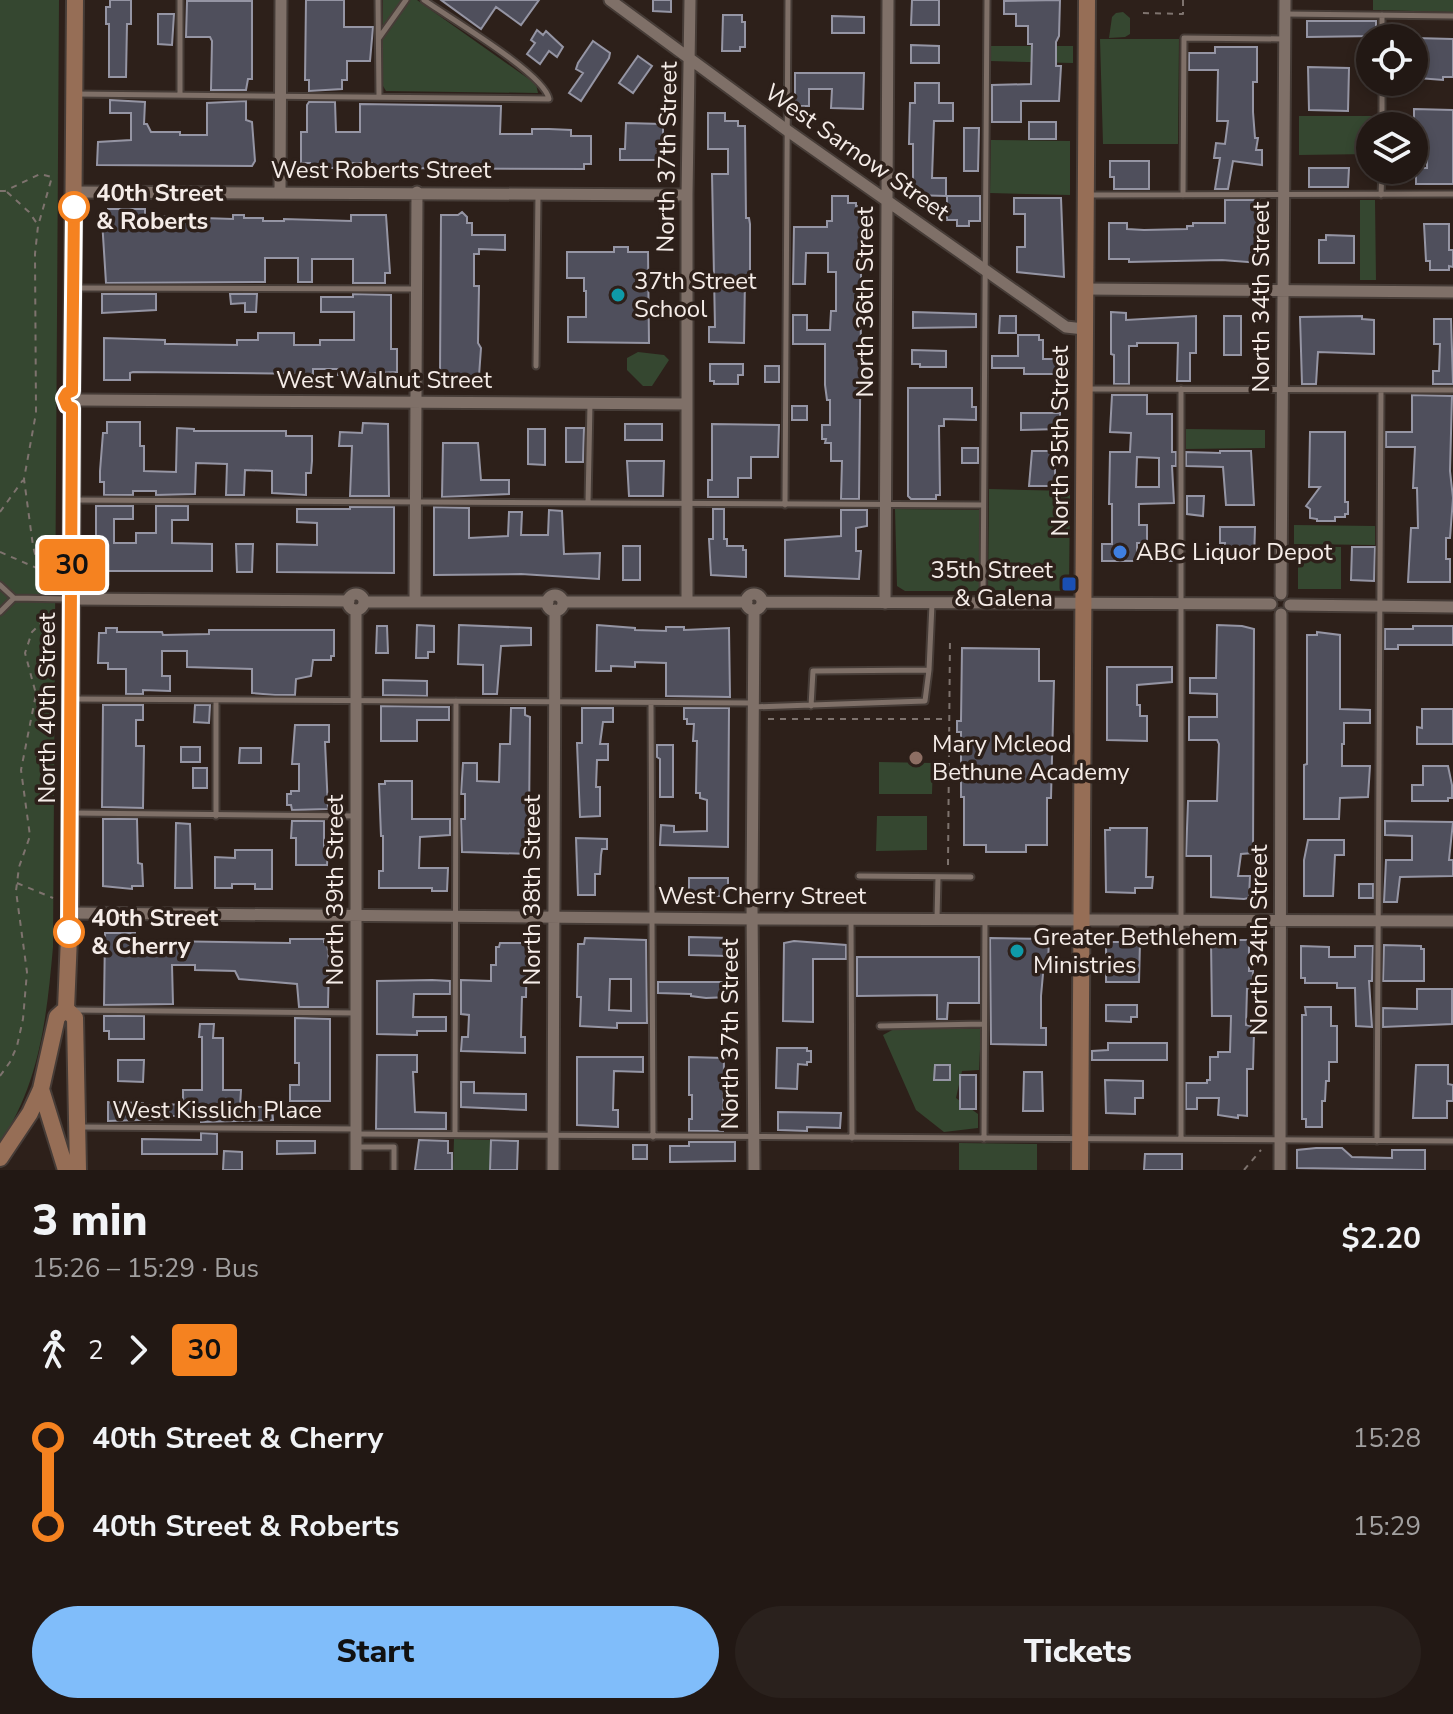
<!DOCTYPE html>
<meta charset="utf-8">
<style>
:root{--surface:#221814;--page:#2a211d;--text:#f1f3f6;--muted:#a2a0a0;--line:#3f3734;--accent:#80bdfa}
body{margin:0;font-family:"Nunito Sans",sans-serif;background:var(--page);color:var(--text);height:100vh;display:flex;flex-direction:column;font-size:30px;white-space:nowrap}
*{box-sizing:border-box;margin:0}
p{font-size:26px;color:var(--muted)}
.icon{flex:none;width:44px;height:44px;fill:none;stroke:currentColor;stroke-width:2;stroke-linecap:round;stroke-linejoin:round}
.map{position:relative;height:1170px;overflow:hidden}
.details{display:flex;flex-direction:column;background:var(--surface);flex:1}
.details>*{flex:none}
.badge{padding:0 16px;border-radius:6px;font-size:28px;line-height:52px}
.buttons{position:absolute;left:1356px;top:24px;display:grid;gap:16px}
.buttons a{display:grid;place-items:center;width:72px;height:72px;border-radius:50%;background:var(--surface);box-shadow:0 4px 12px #0003,0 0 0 2px var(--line);font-size:40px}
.map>.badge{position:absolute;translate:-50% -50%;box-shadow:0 0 0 4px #fff}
.legs{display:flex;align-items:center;gap:12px;height:88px;padding:0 32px;font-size:26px}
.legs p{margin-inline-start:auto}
.overview{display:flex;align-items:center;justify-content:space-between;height:136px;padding:0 32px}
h1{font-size:44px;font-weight:800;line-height:60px}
.button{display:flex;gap:16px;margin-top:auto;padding:16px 32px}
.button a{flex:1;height:92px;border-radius:48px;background:var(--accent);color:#111;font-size:32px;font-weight:800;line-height:92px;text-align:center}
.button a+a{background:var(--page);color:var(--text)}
ul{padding:0 32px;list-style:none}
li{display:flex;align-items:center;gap:28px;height:88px;font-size:30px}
li i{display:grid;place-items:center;width:12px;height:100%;margin:0 10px;background:currentColor}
li i::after{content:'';width:20px;height:20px;margin:-10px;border:6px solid;border-radius:50%;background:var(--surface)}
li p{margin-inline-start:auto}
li:first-child i{background:linear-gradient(#0000 50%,currentColor 0)}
li:last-child i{background:linear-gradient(currentColor 50%,#0000 0)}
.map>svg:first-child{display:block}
.green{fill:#354730}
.building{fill:#4f4f5c;stroke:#9595a4;stroke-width:2;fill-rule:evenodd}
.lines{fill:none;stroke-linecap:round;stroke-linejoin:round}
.lane-casing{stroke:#463c37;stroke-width:9}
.street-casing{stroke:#463c37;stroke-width:15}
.secondary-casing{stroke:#463c37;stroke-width:20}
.path{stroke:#7e736e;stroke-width:2;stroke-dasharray:6 6;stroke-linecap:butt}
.lane{stroke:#7f7068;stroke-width:5}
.street{stroke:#7f7068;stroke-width:11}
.secondary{stroke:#966e56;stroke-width:16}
.line-1-casing{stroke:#fff;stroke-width:18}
.line-1{stroke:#f58220;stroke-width:12}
.stop-1-dot{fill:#fff;stroke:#f58220;stroke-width:4}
.culture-dot{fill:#0f9aa8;stroke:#2d201a;stroke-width:3}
.shop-dot{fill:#3f7fe0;stroke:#2d201a;stroke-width:3}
.transit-dot{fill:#1a4fb4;stroke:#2d201a;stroke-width:3}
.education-dot{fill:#8d6e63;stroke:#2d201a;stroke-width:3}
.labels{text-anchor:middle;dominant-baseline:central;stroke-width:7;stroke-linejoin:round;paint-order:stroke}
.street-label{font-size:24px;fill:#f5ece8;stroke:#2d201a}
.stop-label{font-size:24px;font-weight:bold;fill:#f5ece8;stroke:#2d201a;text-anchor:start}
.poi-label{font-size:24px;fill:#f5ece8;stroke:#2d201a;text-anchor:start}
</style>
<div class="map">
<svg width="1453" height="1170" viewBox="0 0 1453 1170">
<rect width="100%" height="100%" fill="#2d201a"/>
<path class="green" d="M0,0H59L53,947C47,1015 40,1084 0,1142Z
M383,0H417L536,84L538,93L386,91L383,86Z
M1373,0H1453V12L1373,10Z
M1123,12L1130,18V34L1125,37L1109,38L1112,17L1116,13Z
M1100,39H1179L1178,144H1103Z
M991,46H1073V63L990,61Z
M1299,116H1376V126H1370V154L1299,155Z
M991,140L1070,141V195L990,193Z
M1360,200H1375L1376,280H1360Z
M638,352L664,355L669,360L652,386H643L627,370V358Z
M1186,429L1265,430V448L1186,449Z
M989,489L1070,491L1069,589L1066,591L988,590Z
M895,509L980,510V591H905L897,586Z
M1294,525L1375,526V545L1294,544Z
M1298,546L1341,547V589H1298Z
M879,762L933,763L932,794H879Z
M877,816H927V850L876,851Z
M896,1028L981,1029L979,1070L962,1071L956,1098L978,1114V1128L944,1132L916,1110L883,1035Z
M454,1139L490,1140V1170H453Z
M959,1143L1037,1144V1170H959Z"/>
<path class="building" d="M110,0H131V24H127L126,77H109V24H106V7H110Z
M306,0H344V27H373L370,61H347V80H342V89L309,91V80H305Z
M441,0H539L521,25L496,7L481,29Z
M653,0H671V12L653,11Z
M912,0H939V25H911Z
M1060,0L1059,36L1056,42V66H1061L1059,101H1021V122H992V85L1031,84L1032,44H1028V26H1016V14H1004V1Z
M187,1H252V79H248L246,90H211L212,41L210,37H186Z
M158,14H174L172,45L158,44Z
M723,15H742V22H745V47H740V51H722Z
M832,16L864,17V33H832Z
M1307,21H1376V36L1307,37Z
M537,30L543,35L546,31L563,47L557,57L549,51L540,64L527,54L535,43L531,40Z
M1415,38L1453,39V77H1443V80L1418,78Z
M593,41L610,53L609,58L581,101L569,93L583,73L576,69L578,63Z
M911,45L939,46V63H911Z
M1215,47H1257V82H1253V112L1255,138H1258L1256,150H1262V165L1233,161L1228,189H1215L1220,158H1214L1216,143L1225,144L1228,121H1217L1218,70H1189V53H1215Z
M638,56L652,66L633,93L619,83Z
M1308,67L1349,68L1348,111L1309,110Z
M795,73H864L863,109L831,108L832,89H809V106H795Z
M915,83H939V103H953V121H934L932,178H946V196L913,195V144H909L910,103H915Z
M110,100L145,102L144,124H147L151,132H180V135H207V103L246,101V120L252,122L255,161L252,166L97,165L98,142L131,140V113H110Z
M309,102H335L336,132H360V104L501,106L500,134H532V129H549L571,130V136H591V164H584V169L372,168V163H348L347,168H310V163H301V132H307V105Z
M1414,109L1453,110V184H1416V168H1427V139H1419V127H1414Z
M708,113H725V121H738V126H745L746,218H749L750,224V278H745L744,343L709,342V327H715L712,174H728V149H708Z
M1029,122H1056V139H1029Z
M626,123L663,124V151H657V160H620V149H625Z
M964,128H979L978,171H964Z
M1110,161H1149V189H1114V177H1110Z
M1309,168H1349L1348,187H1309Z
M832,196H848V203H856V206H861V291H858V317H861L859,499H841L842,461H831V443H825L826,439H822V425H830V400H827L825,385V344H793V315H807V330H830L831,311H836V272H828V253H806L805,284H793L794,227H827V221H832Z
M947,196H980V221H969V226H957V220H947Z
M1014,198H1061L1064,277L1017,272V247H1025V214H1014Z
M1225,200H1260V263L1222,260L1129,262V259H1109V223H1127V229L1144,230L1187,229V226H1193V223H1225Z
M108,209H145V216L233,219V215H244V218H263V221H284V219L351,221V215H386L390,273H385V283H353V259H312V282H298V258H265V282L106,283L102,220H108Z
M462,212L467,217V223H472V235H505V250L479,249V254H474V286H479L478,343L481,348L479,376H440L441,215H458Z
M1424,224H1449V250H1453V267L1449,266V270H1430V261H1426Z
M1326,235L1354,236V263H1319V240H1326Z
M614,247H628V252H648L649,343L568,342V317H586V291H584V278H567V252H614Z
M102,294H156V310L102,313Z
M230,294H257L256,312H245V303L231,304Z
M353,294L391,295V349H397V372L338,375V369H313V374L133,372L130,373V380H104V338L165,340V344H173L237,345V340H258V333H294V345H320V340H354V312H321V297H353Z
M913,312L976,314V327L913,328Z
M1111,312L1126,313V320L1196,316V353H1190V381H1177L1178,343H1137V346H1129V384H1114V355L1111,354Z
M1000,316H1016V333H999Z
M1224,316H1241V355H1224Z
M1362,316V319L1374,320V354L1318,352L1316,384H1302L1300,317Z
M1434,319H1451L1453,384H1433V371H1439L1440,344H1434Z
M1018,335H1039V340H1043V359H1060V374H1024V368H992V356H1018Z
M912,350L946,351V367H920V364H912Z
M710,364H743V375H738V384H714V381H710Z
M765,366H779V382H765Z
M908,388H972V407H976V420L944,419V426H939L940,495H936V499H911L908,496Z
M1112,395H1147V414H1172V452H1176V466H1172L1174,503L1139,504V525H1147V543H1137V561H1102V544H1112V504H1109L1110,452H1130L1131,433L1110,432ZM1137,457L1159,458V487H1136Z
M1412,395L1452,396L1450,471L1453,498L1450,538H1446V559H1450V582H1408L1411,528H1418L1417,488H1413L1415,447H1386V432H1412Z
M792,406H807V420H792Z
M1021,413H1060V429L1021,430Z
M107,422H140V446H144V471L176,472L177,428L194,429V431H286V436H312V461L311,473H306V495L272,493V471L245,470L244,495H226L227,464L196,463L195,494L156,495V491H133V495H104V482H100V471L103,433H107Z
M363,423L388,424L389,496H350L352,446H339L340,432L362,433Z
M625,424H662V440H625Z
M712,424L779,425L778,457H751V478H738V497H708V480H712Z
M566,428H584L583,462H566Z
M528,429H545V465L528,464Z
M1310,432H1345V502H1348V514H1345V517H1335V521H1317V519L1310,518V509L1306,506L1320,487H1309Z
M443,443H478L481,480H509V494L442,497Z
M962,448H978V463H962Z
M1032,451H1055V486H1029Z
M1220,451H1251L1254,505H1226L1223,467L1186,466V452L1220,453Z
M627,461H664L663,496H629Z
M1187,496H1204L1203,516L1187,514Z
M96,506H133V519H114V543H136V533H156V506H188V520H172V543L212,544V571H102L96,554Z
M350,507H394V573L277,572V544L317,545V523L297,522V509H350Z
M434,507L469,508V538L508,536L509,512H522L521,535H548L549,510L562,511L564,554L600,553L599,579L521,574L434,575Z
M713,509H724V539H727V546H743V550H746V577L711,575L709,539H713Z
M841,510H867V526L856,528V551H861L859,579L785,576V540L841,536Z
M1220,527H1255L1254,561H1225V543H1220Z
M236,544H253L252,572H237Z
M1160,545H1172V561H1160Z
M623,546H640V580H623Z
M1352,547H1375L1374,581L1351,580Z
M417,625L434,626V652H428V658H416Z
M459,625L531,628V645L501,646L497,694H483V665L458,664Z
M597,625L635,628V630L666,631V627H684V630L729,628L730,697L666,696V663L635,662V667L611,666V671H596Z
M1217,625L1242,626L1254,629L1253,853L1241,854L1238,876H1250L1249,898L1244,899L1211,897V856H1186L1188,801H1217L1219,744L1217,740H1189V717H1217V694L1190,693V678H1216Z
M377,626H387L388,653H376Z
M1413,626H1453V645H1398V649H1385V629H1413Z
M106,628H117V632H162L163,635L209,634V630H334V656H331V660H313L311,676L296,679L295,695H275L252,693V669L187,667V651H162V676H170V691L143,690V694H126V669H108V663H98L99,633H106Z
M1317,632L1340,635V709L1370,710V723H1344V744H1342V766H1370L1368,797L1340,798L1339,819H1304V765L1307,764V635H1317Z
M962,648L1039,649V681H1054L1051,798H1047V845H1026V852H986V845H964V797H961V732H957V721H961Z
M1107,667H1172V682L1137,685V705H1140V716H1147V741L1107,740Z
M383,680L427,681V696L383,695Z
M103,705H143V720H136V746H144L143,808L102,807Z
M195,705H210L209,723L194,722Z
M381,706L449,707V720H417V741H381Z
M511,708H525V715L530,717L529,819L531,854L462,852L461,819H465V794H461L463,763H477V781L499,782L500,744H510Z
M582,708H613V722H603L600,744H608V760H597L596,787H600V816L580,817L577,743H582Z
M684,708H729L728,847L660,845L661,825L674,826V832L707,831V800L700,798V793H696L697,741H693L694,724H687V719H684Z
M1422,709H1453V744H1417V727L1422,728Z
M295,725H329V742H325L328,809L292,810L291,805H287V794H291V791H299V764H292Z
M657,745H673V797H660V759L657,757Z
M181,747H200V762H181Z
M240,748H261V763H239Z
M1423,766H1448L1452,785V798H1448V801H1412V785H1423Z
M193,768H207V788H193Z
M385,781H412V819H450V835L420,837L419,868H448L447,891H432V888H379V871H383V836H381L379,784H385Z
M103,819H137L138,863L142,864L143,886H132V889L103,886Z
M292,821H324V847H328L327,865H296V838H291Z
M1385,821L1453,822L1449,860H1453V876L1400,877L1397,902H1384L1386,860H1412V836L1385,835Z
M176,823L190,824L192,888H175Z
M1110,828H1147L1146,877H1153L1152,888H1135V893L1106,892L1105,830H1110Z
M576,838L607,839V849H602L601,855L600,874H595V895H578Z
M1308,840H1344V855H1335L1333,896H1304V860Z
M235,850H272V889H255V884H232V888H215V857L235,858Z
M689,878H728V896H689Z
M1359,884H1373V898H1359Z
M105,933H135V945H162V941L290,943V939H324V942H327L329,961L328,1007H299L297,984L239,979L235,971L195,970V965H172L173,1004L104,1005Z
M689,937L729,938L728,956L689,955Z
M585,938L646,940L647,1023H617V1028L580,1026L581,997H577L578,944H584ZM610,979H631V1011L609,1010Z
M990,938L1049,939L1048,963H1044L1041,996V1028H1046V1045L991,1044Z
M1211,940H1249V971H1253L1252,989H1247L1246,1025L1251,1026V1033H1254L1253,1069H1247V1116L1238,1115V1118L1218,1115L1219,1098H1197V1109H1186V1083H1207V1080H1210V1057H1218V1052H1230L1231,1016H1212Z
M794,941L846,945V959H813V1022L783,1021L784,943Z
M1106,942H1140L1139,982H1106Z
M500,943H527L526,997H522L521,1037H525V1053L461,1051L462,1037H468L469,1015L461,1014V980L491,981V965H496V947H499Z
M1384,945L1421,946V949H1424V981H1383Z
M1301,946L1329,947V957H1355V946H1373L1372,981H1369L1372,1027L1356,1026L1355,988H1337V983H1305V978H1301Z
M857,957H979V1003H948L947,1019H937V995L857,996Z
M432,980L450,981V994H414L413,1017H446V1031H417V1035L377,1034V981Z
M658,982H729V997L706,998L691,996V994L658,993Z
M1417,989H1452V1024L1383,1027V1008L1417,1009Z
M1106,1005H1137V1017H1131V1022L1106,1021Z
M1305,1007H1331V1026H1337V1062H1329V1081H1326L1325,1101H1322V1127H1306V1119H1302V1015H1306Z
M104,1016H144V1039H109V1031H104Z
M295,1018L330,1019V1101H290V1085H299V1063H295Z
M200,1024H214L213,1038H223V1090H241L240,1107H272L273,1120L201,1122V1116H169V1119L108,1121V1102L143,1103V1106L183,1104V1090H202V1037H199Z
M1108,1043H1167V1060H1092V1051L1108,1050Z
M777,1048H807V1051H811V1062H807V1065L798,1064L797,1089L776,1088Z
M377,1055H417V1072H413L415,1112L446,1113V1129H376Z
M577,1057H643V1072L614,1071L613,1110H618V1127L577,1125Z
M689,1057L724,1058L723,1131H689V1119H692V1095H689Z
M118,1060H144L143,1082L118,1081Z
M935,1065H950V1080H934Z
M1416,1065H1448V1084L1453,1085V1101H1447V1118H1413Z
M1024,1072H1042L1043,1111H1023Z
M960,1075H976V1109H960Z
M1105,1080L1143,1081V1098H1135V1114L1106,1113Z
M461,1082H474V1093L526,1094V1110L461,1107Z
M778,1112L841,1113L840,1128L807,1127V1131L778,1130Z
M201,1133L217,1134V1154H142V1139L201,1140Z
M419,1140L448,1141V1153H452V1170H415Z
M491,1140L518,1141L517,1170H490Z
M277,1141H315V1153L277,1154Z
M689,1142H735V1161L670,1162V1146H689Z
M633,1145H647V1159H633Z
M1316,1148H1342L1352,1157L1392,1158V1150H1425V1170L1297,1168V1150Z
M224,1151L242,1152V1170H223Z
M1145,1154H1182V1170H1144Z"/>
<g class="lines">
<defs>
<path id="lane" d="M378,0L379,96
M1286,14L1453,16
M379,38L406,0
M1382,38V15
M76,94L549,99C545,74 448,17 424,0
M180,95V0
M1382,126V82
M1090,195L1453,194
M1183,195L1184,38L1283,39
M1381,195L1382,170
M74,288L416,289
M536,366L538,194
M1086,389L1453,390
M73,500L983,505
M588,503L590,404
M785,505L788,0
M0,585L14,598L69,599
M983,603L987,0
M0,612L14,598
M72,699L752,703
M216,700V816
M651,703L653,1137
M811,706L813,671L929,670
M753,707L925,701L929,670L932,604
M75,813L357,816
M859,876L971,877
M937,918L938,877
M851,919L852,1138
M75,1010L357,1013
M880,1026L984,1024
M81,1127L355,1129
M358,1134L1453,1141
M455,1134L456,701
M984,1139L985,920
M1181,1139V389
M1377,1141L1381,390
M357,1147H394V1170"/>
<path id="street" d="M610,0L788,131L1066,327L1084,329
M74,192L687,195
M280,192L281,0
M1084,289L1453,292
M81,400L686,404
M1281,594L1285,0
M746 602a8 8 0 1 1 16 0a8 8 0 1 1-16 0Z
M348 602a8 8 0 1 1 16 0a8 8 0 1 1-16 0Z
M547 603a8 8 0 1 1 16 0a8 8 0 1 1-16 0Z
M71,599L349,601
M415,601L417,192
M364,602H548
M563,602H747
M687,602V195L690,0
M762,602L1271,604
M885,603L888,0
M1290,605L1453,607
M70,913L752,919L1453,921
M356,1170V610
M553,1170L555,610
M754,1170L752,904L754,610
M1280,1170L1281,614"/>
<path id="secondary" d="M72,391L75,0
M72,408L70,913L66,1009L75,1018L78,1170
M41,1089L66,1170
M0,1158L30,1113L41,1089L57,1017L66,1009
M1080,1170L1087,0"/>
</defs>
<use href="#lane" class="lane-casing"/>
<use href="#street" class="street-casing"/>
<use href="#secondary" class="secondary-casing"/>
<path class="path" d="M1143,13L1183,14V0
M0,191H5L40,174L52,177L38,226L35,254L36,413L24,479L33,546L39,569L53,583
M7,192L29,212L38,225
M0,512L23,480
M0,552L39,569
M768,719H947
M948,865L950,638
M17,883L53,898
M0,1076L10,1062L17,1046L23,1019L27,972L16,891L19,867L30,836L21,770L36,694L25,653L32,632L53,612
M1244,1170L1261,1150"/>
<use href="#lane" class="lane"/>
<use href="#street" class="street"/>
<use href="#secondary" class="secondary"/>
</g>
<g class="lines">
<defs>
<path id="line-1" d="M69,932L72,408L67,406L64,398L67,393L72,391L74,207"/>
</defs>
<use href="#line-1" class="line-1-casing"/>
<use href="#line-1" class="line-1"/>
</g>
<g class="stop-1-dot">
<circle cx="74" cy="207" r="14"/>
<circle cx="69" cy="932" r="14"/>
</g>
<g class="culture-dot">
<circle cx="618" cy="295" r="8"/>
<circle cx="1017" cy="951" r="8"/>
</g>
<circle class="shop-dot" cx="1120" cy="552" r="8"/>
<rect class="transit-dot" x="1061" y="576" width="16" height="16" rx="4"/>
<circle class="education-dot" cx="916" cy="758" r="8"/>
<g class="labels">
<g class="street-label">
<text transform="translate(857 152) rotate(35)">West Sarnow Street</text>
<text transform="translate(667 157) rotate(-89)">North 37th Street</text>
<text x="381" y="170">West Roberts Street</text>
<text transform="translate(1261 297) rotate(-90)">North 34th Street</text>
<text transform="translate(865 302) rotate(-90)">North 36th Street</text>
<text x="384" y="380">West Walnut Street</text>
<text transform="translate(1060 441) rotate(-90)">North 35th Street</text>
<text transform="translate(47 708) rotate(-90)">North 40th Street</text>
<text transform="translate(335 890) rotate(-90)">North 39th Street</text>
<text transform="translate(532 890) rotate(-90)">North 38th Street</text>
<text x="762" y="896">West Cherry Street</text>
<text transform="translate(1259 940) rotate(-90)">North 34th Street</text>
<text transform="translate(730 1034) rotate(-90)">North 37th Street</text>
<text x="217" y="1110">West Kisslich Place</text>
</g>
<g class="stop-label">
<text x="96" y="193">40th Street<tspan x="96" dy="28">&amp; Roberts</tspan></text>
<text x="91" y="918">40th Street<tspan x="91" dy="28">&amp; Cherry</tspan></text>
</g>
<g class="poi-label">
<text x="634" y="281">37th Street<tspan x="634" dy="28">School</tspan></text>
<text x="1136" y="552">ABC Liquor Depot</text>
<text x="1053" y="570" text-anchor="end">35th Street<tspan x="1053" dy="28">&amp; Galena</tspan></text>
<text x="932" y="744">Mary Mcleod<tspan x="932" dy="28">Bethune Academy</tspan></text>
<text x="1033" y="937">Greater Bethlehem<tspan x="1033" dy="28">Ministries</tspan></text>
</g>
</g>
</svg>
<div class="buttons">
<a><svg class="icon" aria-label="locate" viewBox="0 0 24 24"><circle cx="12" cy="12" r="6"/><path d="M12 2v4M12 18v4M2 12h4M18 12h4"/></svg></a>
<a><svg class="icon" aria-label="layers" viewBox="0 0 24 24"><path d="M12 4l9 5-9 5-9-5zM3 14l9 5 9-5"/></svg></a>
</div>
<b class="badge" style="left:72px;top:565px;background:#f58220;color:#111">30</b>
</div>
<section class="details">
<div class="overview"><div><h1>3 min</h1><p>15:26 – 15:29 · Bus</p></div><b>$2.20</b></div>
<div class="legs"><svg class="icon" aria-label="walk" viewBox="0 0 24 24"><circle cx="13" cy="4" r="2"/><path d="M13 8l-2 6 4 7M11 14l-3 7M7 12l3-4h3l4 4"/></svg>2<svg class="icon" aria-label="forward" viewBox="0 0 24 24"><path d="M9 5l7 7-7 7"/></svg><b class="badge" style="background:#f58220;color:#111">30</b></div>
<ul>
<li><i style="color:#f58220"></i><b>40th Street &amp; Cherry</b><p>15:28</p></li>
<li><i style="color:#f58220"></i><b>40th Street &amp; Roberts</b><p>15:29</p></li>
</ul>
<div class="button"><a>Start</a><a>Tickets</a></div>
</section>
